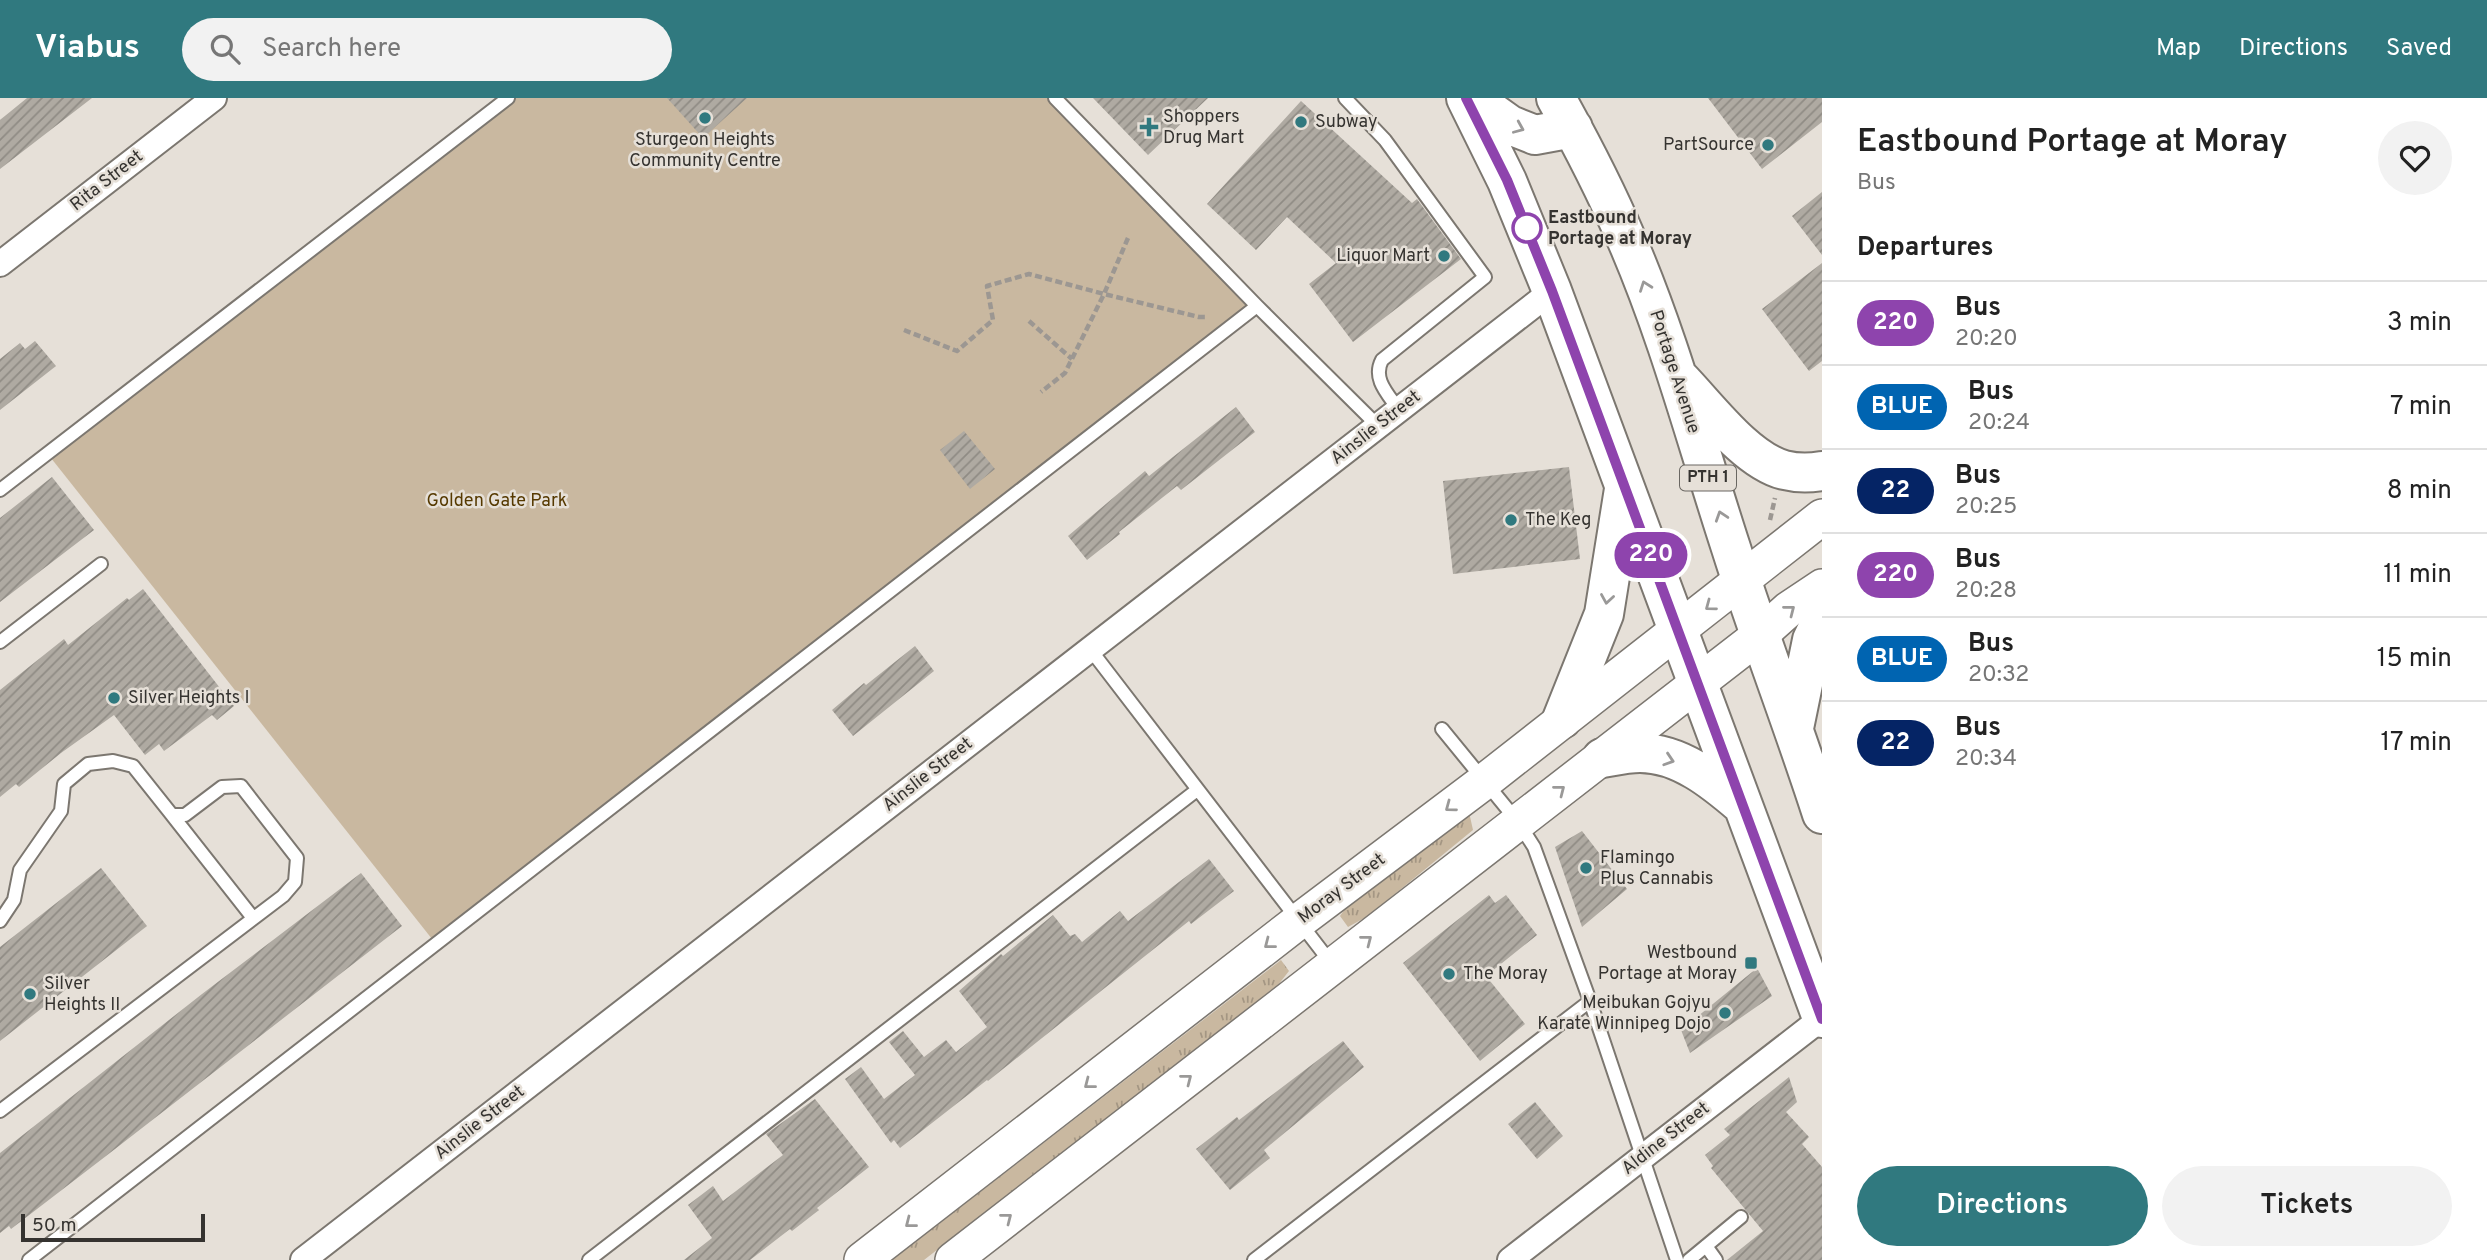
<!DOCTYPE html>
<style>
:root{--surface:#fff;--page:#f2f2f2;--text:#222;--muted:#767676;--line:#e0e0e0;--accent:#30797f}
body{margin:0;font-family:Overpass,sans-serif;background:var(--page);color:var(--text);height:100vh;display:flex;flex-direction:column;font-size:26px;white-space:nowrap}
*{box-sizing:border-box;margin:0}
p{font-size:23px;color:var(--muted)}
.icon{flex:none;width:38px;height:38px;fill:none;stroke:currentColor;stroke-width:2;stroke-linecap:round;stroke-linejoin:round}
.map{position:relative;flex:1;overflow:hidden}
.sheet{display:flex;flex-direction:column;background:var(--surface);width:665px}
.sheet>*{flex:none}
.badge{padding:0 14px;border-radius:23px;font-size:24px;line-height:46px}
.scale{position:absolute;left:21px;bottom:18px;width:184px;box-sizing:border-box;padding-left:7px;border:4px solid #353330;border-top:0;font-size:19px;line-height:24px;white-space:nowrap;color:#353330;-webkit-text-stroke:5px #e6e0d8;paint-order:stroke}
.map>.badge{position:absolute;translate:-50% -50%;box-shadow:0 0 0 4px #fff}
h2{padding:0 35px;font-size:26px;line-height:63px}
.round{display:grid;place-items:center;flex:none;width:74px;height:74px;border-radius:37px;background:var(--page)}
.overview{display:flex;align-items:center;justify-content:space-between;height:119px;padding:0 35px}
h1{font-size:33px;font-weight:600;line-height:52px}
.cta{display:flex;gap:14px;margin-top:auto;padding:14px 35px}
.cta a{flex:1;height:80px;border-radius:42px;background:var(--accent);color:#fff;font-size:28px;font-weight:600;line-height:80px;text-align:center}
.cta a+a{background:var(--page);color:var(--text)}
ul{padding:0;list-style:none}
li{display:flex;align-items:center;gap:21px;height:84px;padding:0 35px;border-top:2px solid var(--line)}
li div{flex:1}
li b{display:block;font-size:26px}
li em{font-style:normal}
li .badge{min-width:77px;font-weight:700;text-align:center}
header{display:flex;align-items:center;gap:42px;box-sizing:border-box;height:98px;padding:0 35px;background:var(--accent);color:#fff}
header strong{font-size:33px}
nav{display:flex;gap:38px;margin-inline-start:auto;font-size:24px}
.search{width:490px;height:63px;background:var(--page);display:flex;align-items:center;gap:18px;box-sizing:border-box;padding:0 24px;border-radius:38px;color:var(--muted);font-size:26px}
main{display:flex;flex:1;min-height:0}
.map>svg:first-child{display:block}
.grass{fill:url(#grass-tufts)}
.green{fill:#c9b8a0}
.building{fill:url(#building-hatch)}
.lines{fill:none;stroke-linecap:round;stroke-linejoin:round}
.lane-casing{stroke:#7c7770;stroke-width:16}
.street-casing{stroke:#7c7770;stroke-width:28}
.secondary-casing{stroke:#7c7770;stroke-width:38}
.highway-casing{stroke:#7c7770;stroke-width:42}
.path{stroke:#9c9792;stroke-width:4.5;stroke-dasharray:7 3.5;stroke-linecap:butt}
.lane{stroke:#fff;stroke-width:12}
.street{stroke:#fff;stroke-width:24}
.secondary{stroke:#fff;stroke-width:35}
.highway{stroke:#fff;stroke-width:38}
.oneway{stroke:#9a9998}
.line-casing{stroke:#fff;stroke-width:16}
.line{stroke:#8e44ad;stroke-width:10}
.poi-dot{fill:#30797f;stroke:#e6e0d8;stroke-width:2.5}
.stop-dot{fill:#fff;stroke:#8e44ad;stroke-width:3.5}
.labels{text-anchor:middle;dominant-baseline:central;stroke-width:5;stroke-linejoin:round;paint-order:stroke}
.shield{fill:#e6e0d8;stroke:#6a6762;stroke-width:2}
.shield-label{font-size:16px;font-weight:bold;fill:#353330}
.poi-label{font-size:18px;fill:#353330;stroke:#e6e0d8;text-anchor:start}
.street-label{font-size:18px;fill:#353330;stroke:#e6e0d8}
.stop-label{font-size:18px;font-weight:bold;fill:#353330;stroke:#e6e0d8;text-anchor:start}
.park-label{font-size:18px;fill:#563900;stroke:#e6e0d8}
</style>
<header>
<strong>Viabus</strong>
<div class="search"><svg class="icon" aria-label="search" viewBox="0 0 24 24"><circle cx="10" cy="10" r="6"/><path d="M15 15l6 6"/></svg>Search here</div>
<nav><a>Map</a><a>Directions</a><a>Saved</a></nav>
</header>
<main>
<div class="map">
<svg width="1822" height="1162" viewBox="0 0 1822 1162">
<defs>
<pattern id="grass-tufts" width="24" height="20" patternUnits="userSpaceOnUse" patternTransform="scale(1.75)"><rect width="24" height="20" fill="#c9b8a0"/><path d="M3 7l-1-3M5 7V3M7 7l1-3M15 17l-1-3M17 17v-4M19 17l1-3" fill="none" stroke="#a49683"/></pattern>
<pattern id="building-hatch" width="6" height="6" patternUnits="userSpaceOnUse" patternTransform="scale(1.75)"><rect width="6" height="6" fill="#afaaa2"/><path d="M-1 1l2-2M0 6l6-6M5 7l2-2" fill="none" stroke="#8f8b84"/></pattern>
</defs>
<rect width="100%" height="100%" fill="#e6e0d8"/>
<path class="grass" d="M1469,714L1473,732L1368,818L1348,829L1340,818L1347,808Z
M1281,862L1289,873L1278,887L924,1162H892Z"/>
<path class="green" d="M508,0H1055L1257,208L436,846L47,355Z"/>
<path class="building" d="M27,0H92L0,71V22Z
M667,0H747L703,40Z
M1093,0H1208L1148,57Z
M1708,0H1822V24L1762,71Z
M1301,3L1412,105L1417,101L1461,161L1353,244L1309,186L1336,165L1287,119L1256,152L1207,106Z
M1822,94V157L1792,118Z
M1822,165V263L1809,273L1762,211Z
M35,243L56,268L0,312V261L20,245L25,251Z
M1236,309L1255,334L1181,392L1177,388L1119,434L1120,436L1087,462L1068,438L1145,373L1149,378Z
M964,333L995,371L970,391L940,352Z
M1569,369L1580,461L1453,476L1443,383Z
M52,379L94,432L0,504V420Z
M143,491L234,608L217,622L212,617L164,653L159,646L145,657L114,617L61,655L19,689L16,686L0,699V592L64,541L68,547L127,500L129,502Z
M915,548L934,573L853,638L832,612L864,585L866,587Z
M1582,733L1627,791L1582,829L1555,749Z
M1209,761L1234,793L1191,826L1189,823L988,983L987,982L900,1050L894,1042L891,1045L845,981L861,969L884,1001L915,977L889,944L903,933L924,959L946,942L956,954L987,929L959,893L1001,856L1003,858L1053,817L1070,838L1075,836L1082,844L1120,813L1128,823Z
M101,770L147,828L0,943V849Z
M361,775L402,828L106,1058L11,1131L9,1128L0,1135V1055L202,896Z
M1489,797L1495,805L1506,797L1537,837L1486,878L1525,926L1480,963L1403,865Z
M1757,870L1772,898L1690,955L1681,932Z
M1343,943L1364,969L1264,1052L1270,1060L1230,1092L1196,1051L1237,1019L1239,1022Z
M1789,979L1797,1004L1786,1014L1809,1039L1802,1046L1822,1069V1162H1727L1763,1133L1711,1070L1713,1068L1705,1057L1730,1037L1724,1031Z
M815,1001L869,1069L817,1110L819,1112L792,1133L790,1131L750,1162H684L712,1140L688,1107L713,1088L723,1103L783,1057L766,1036Z
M1535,1004L1563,1038L1537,1061L1508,1026Z"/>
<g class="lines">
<defs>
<path id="lane" d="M1055,0L1257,208L1378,328
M1345,0L1385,42L1485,179L1382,262C1372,281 1388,296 1399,312
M0,392L508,0
M0,544L101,466
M1090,551L1331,865
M1442,631L1518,724L1534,749L1590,903L1677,1162
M172,717L253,820
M0,823L14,802L20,772L61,713L64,686L88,666L113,663L133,668L172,717H185L222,689L241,688L297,760L295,784L283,798L0,1013
M1706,1148L1716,1162
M29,1162L1257,208
M589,1162L1197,692
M1254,1162L1590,903
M1689,1162L1741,1119"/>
<path id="street" d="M0,166L214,0
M303,1162L1552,193
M1510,1162L1822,920"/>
<path id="secondary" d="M862,1162L1299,823L1485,683L1822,419
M953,1162L1760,537L1789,511L1822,489"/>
<path id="highway" d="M1466,0L1507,83L1552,193L1822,920
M1472,0L1510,27L1535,37L1573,30
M1556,0C1581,45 1605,91 1625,138C1669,238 1697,346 1731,450C1759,539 1793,626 1822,716
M1681,282C1708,310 1746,362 1784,372C1796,375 1810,375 1822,373
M1562,621L1604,516L1624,391
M1794,630L1812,542L1822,521
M1602,660C1614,658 1628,655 1640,655C1680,655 1714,683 1742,707"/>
</defs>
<use href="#lane" class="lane-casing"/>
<use href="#street" class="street-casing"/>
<use href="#secondary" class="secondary-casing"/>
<use href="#highway" class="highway-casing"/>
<path class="path" d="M1128,140L1104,196L1199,219H1208
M1029,223L1072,261
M904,232L957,253L993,222L987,188L1029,176L1104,196L1065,275L1041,294
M1770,422L1775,400"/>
<use href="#lane" class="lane"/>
<use href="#street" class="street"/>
<use href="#secondary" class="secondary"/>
<use href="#highway" class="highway"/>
</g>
<defs><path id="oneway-chevron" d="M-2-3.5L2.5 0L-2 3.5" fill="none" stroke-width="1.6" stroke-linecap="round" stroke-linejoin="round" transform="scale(1.75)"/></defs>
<g class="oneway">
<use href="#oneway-chevron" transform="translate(1519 30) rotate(23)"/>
<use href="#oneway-chevron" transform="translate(1645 188) rotate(-110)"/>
<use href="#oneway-chevron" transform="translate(1721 418) rotate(-108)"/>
<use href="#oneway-chevron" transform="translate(1607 501) rotate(99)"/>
<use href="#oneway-chevron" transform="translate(1710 508) rotate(143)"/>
<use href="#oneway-chevron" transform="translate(1790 512) rotate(-38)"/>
<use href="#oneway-chevron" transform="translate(1669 662) rotate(18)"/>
<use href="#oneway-chevron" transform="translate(1560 692) rotate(-38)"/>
<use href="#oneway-chevron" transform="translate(1450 709) rotate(143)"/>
<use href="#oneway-chevron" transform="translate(1367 842) rotate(-38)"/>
<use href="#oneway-chevron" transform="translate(1269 846) rotate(142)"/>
<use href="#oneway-chevron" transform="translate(1187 981) rotate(-38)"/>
<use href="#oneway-chevron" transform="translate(1089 986) rotate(142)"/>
<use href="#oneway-chevron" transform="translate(1007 1120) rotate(-38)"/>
<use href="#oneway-chevron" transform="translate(910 1125) rotate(142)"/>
</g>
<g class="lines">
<defs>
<path id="line" d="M1466,0L1507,82L1552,193L1822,921"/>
</defs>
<use href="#line" class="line-casing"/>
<use href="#line" class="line"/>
</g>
<g class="poi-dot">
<circle cx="705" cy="20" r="7"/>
<circle cx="1301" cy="24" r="7"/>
<path d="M1145.5 18.5h7v7h7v7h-7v7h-7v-7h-7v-7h7z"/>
<circle cx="1768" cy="47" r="7"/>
<circle cx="1444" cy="158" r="7"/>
<circle cx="1511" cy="422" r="7"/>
<circle cx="114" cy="600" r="7"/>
<circle cx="1586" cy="770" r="7"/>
<rect x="1744" y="858" width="14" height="14" rx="3.5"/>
<circle cx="1449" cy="876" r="7"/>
<circle cx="30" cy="896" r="7"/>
<circle cx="1725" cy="915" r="7"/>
</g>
<circle class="stop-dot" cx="1527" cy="130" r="14"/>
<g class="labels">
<rect class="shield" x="1680" y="367.5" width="56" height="25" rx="5"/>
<g class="shield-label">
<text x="1708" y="380">PTH 1</text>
</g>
<g class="poi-label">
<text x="1163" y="19">Shoppers<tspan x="1163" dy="21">Drug Mart</tspan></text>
<text x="1315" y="24">Subway</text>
<text x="705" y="42" text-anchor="middle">Sturgeon Heights<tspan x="705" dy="21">Community Centre</tspan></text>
<text x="1754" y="47" text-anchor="end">PartSource</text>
<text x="1430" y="158" text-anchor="end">Liquor Mart</text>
<text x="1525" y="422">The Keg</text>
<text x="128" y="600">Silver Heights I</text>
<text x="1600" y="760">Flamingo<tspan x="1600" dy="21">Plus Cannabis</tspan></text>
<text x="1737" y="855" text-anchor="end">Westbound<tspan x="1737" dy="21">Portage at Moray</tspan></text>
<text x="1463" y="876">The Moray</text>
<text x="44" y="886">Silver<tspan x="44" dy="21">Heights II</tspan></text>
<text x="1711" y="905" text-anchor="end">Meibukan Gojyu<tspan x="1711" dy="21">Karate Winnipeg Dojo</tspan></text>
</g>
<g class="street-label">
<text transform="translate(107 83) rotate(-38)">Rita Street</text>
<text transform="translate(1674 274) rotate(72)">Portage Avenue</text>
<text transform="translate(1376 330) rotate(-38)">Ainslie Street</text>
<text transform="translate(928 677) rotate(-38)">Ainslie Street</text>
<text transform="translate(1342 791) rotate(-37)">Moray Street</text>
<text transform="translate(480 1025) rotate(-38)">Ainslie Street</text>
<text transform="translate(1666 1041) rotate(-38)">Aldine Street</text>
</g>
<g class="stop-label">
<text x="1548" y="120">Eastbound<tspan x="1548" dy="21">Portage at Moray</tspan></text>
</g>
<g class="park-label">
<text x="497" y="403">Golden Gate Park</text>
</g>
</g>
</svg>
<div class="scale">50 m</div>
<b class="badge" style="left:1651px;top:457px;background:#8e44ad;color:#fff">220</b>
</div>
<section class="sheet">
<div class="overview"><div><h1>Eastbound Portage at Moray</h1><p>Bus</p></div><a class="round"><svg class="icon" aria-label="heart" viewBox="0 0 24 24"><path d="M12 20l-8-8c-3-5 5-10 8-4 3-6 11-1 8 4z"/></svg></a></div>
<h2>Departures</h2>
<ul>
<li><span class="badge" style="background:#8e44ad;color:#fff">220</span><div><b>Bus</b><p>20:20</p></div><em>3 min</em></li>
<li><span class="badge" style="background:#0064b1;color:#fff">BLUE</span><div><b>Bus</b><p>20:24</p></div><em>7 min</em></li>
<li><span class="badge" style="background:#052465;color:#fff">22</span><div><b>Bus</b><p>20:25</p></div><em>8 min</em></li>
<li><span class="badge" style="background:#8e44ad;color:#fff">220</span><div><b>Bus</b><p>20:28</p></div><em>11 min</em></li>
<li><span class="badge" style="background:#0064b1;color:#fff">BLUE</span><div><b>Bus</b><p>20:32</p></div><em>15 min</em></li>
<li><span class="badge" style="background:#052465;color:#fff">22</span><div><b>Bus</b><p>20:34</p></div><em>17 min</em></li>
</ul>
<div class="cta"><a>Directions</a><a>Tickets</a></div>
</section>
</main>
